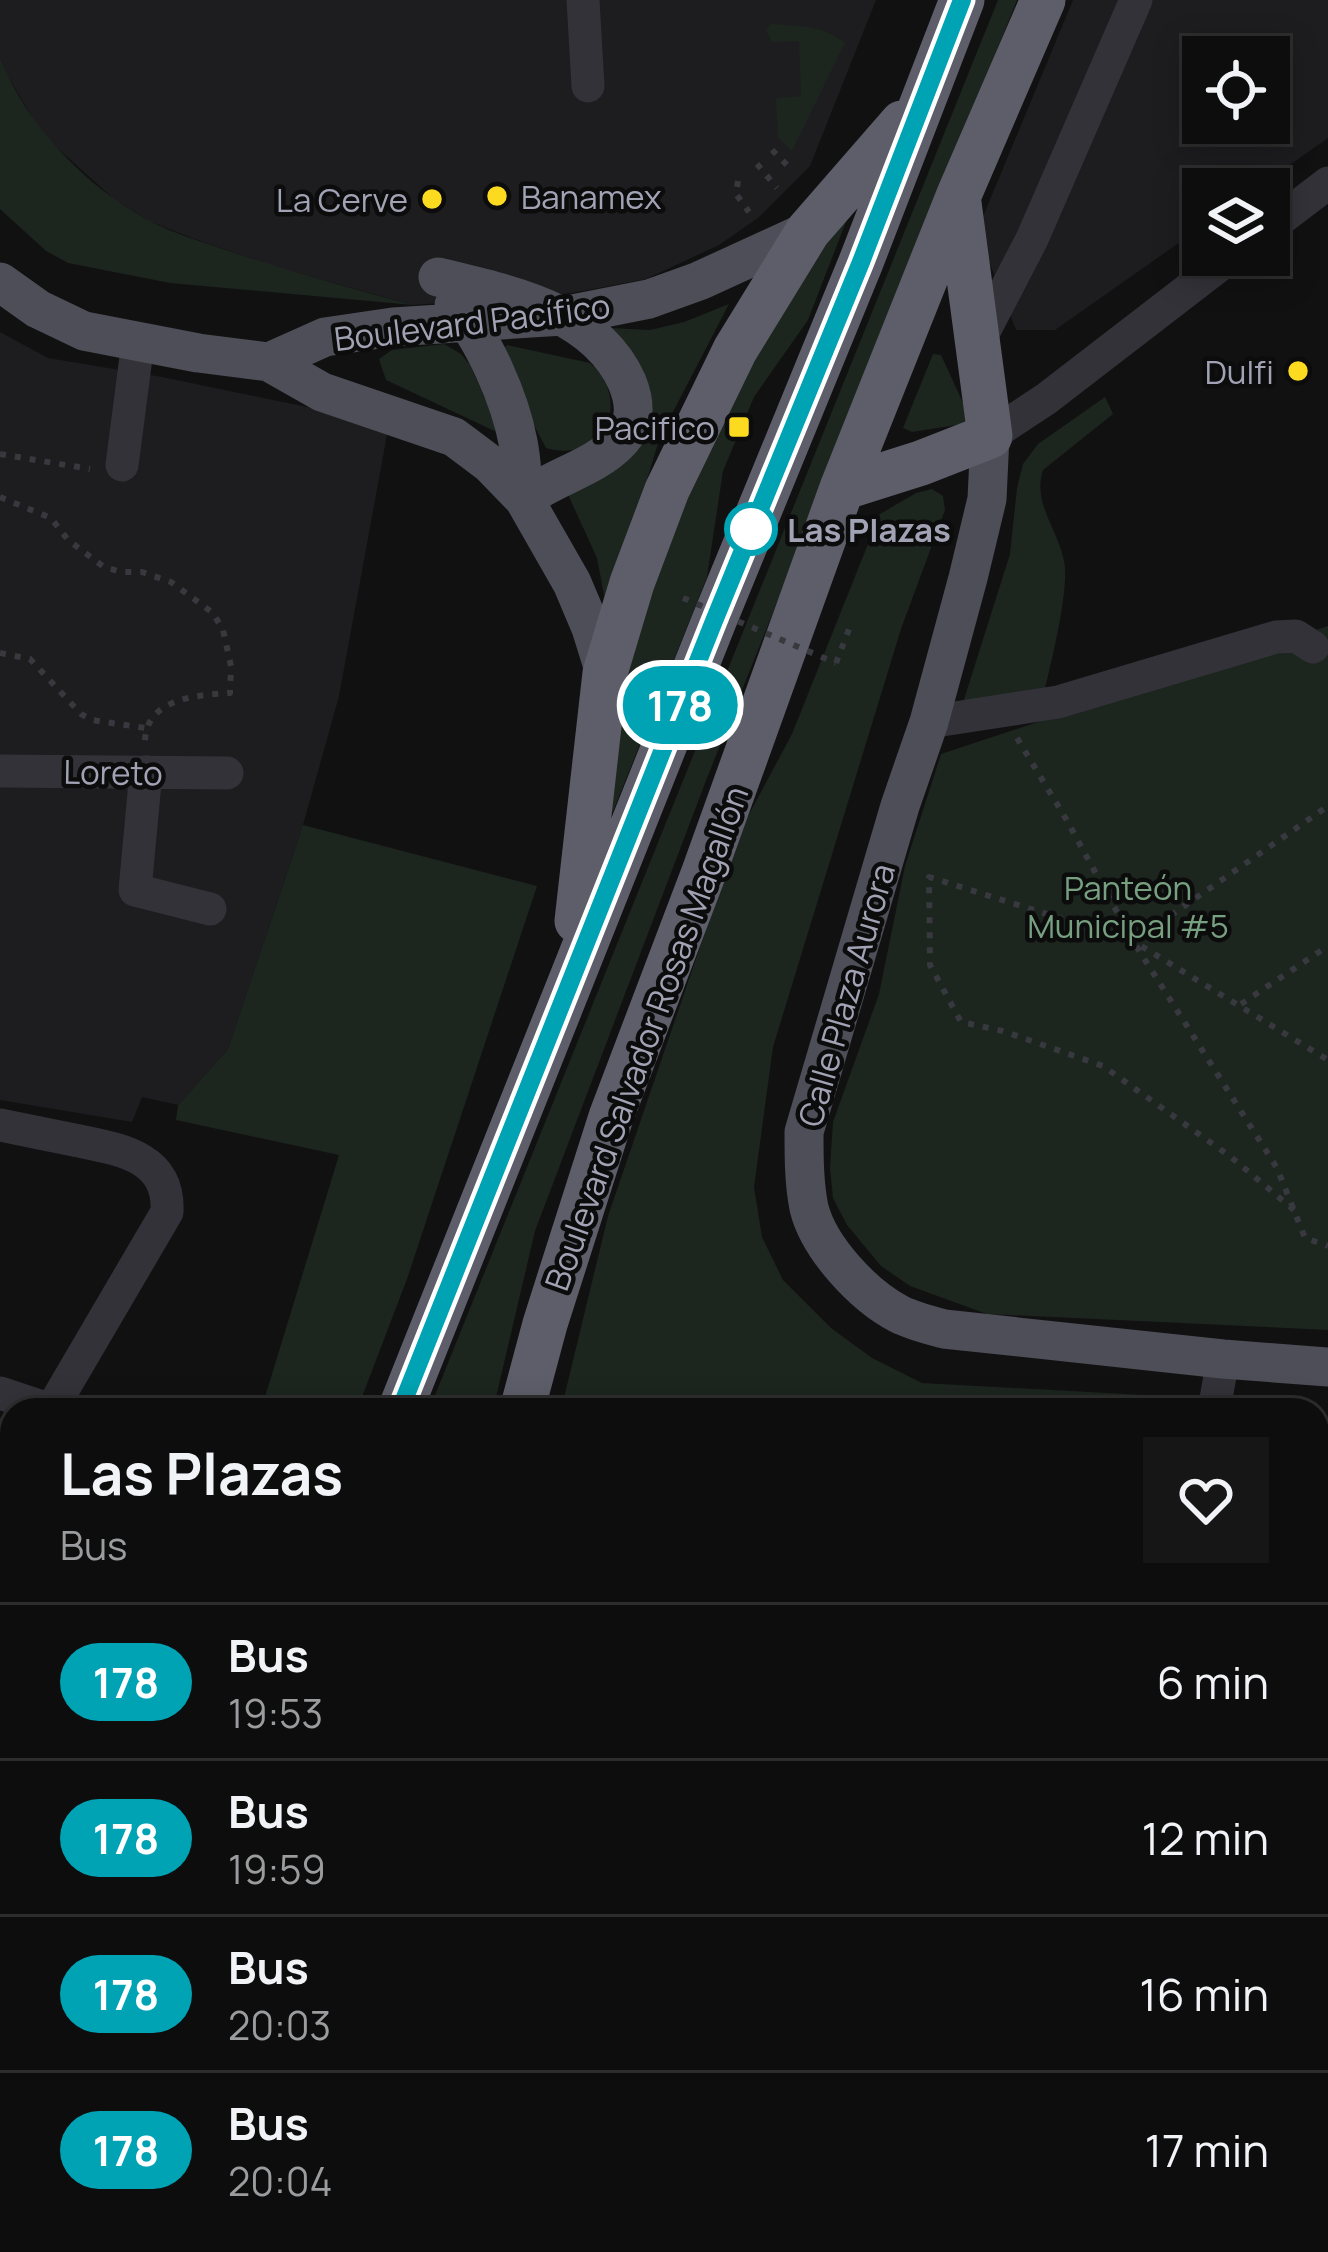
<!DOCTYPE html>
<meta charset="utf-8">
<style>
:root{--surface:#0d0d0e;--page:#161617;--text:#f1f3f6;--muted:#9a9c9e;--line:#2d2d2e}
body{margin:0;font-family:Manrope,sans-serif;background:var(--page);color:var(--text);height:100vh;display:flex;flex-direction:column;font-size:45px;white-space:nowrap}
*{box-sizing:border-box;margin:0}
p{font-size:39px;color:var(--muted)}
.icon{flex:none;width:66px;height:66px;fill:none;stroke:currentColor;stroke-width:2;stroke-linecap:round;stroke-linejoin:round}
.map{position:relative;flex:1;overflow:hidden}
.drawer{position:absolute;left:0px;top:1398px;width:1329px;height:855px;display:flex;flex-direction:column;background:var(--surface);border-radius:36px 36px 0 0;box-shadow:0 6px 30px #0003,0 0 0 3px var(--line)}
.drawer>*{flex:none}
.badge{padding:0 24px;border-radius:39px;font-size:42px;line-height:78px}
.tools{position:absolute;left:1182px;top:36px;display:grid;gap:24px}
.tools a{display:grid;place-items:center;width:108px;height:108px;border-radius:0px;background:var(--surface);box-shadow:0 6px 30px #0003,0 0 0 3px var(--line);font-size:60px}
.map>.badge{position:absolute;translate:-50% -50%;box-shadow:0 0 0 6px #fff}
.round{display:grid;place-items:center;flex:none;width:126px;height:126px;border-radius:0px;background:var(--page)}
.head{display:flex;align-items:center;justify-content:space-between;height:204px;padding:0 60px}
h1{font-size:57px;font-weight:700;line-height:90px}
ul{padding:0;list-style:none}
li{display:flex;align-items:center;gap:36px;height:156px;padding:0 60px;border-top:3px solid var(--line)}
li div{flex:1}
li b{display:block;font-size:45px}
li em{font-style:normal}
li .badge{min-width:132px;font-weight:700;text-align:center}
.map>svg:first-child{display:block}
.built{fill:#1d1d1f;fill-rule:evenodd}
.green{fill:#1d251f}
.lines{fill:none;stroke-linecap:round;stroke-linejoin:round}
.path{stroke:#38383f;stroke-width:6;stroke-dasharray:6 9;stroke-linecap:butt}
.minor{stroke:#323238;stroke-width:33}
.major{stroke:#4d4e57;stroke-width:39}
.highway{stroke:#5d5e69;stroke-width:45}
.path-bridge{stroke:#38383f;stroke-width:6;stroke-dasharray:6 9;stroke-linecap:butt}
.line-casing{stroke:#fff;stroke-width:27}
.line{stroke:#00a3b4;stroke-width:18}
.poi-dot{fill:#fbda20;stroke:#0c0c0d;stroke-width:4.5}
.stop-dot{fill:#fff;stroke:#00a3b4;stroke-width:6}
.labels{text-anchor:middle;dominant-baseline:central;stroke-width:9;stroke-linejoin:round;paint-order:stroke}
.poi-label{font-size:33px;fill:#a1a3b4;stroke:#0c0c0d;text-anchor:end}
.street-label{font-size:33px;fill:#a1a3b4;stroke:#0c0c0d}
.stop-label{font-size:33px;font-weight:bold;fill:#a1a3b4;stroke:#0c0c0d;text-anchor:start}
.park-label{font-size:33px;fill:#77a081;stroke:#0c0c0d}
</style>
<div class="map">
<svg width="1328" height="2252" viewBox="0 0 1328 2252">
<rect width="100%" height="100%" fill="#111112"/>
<path class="built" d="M0,0H876L810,166L758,218L719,245L646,279L572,293L413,305L276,267L192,238L151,222L116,201L43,135L7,75L0,58Z
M1073,0H1328V138L1256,189H1203V226L1055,330H1016L977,231ZM1203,57H1269V123H1203Z
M0,332L48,358L162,377L389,424L339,696L303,825L228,1049L178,1105L142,1097L132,1122L0,1100Z"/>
<path class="green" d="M998,0H1017L707,778L535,1231L493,1410H429Z
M770,24C799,26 822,25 845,43L792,151L778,138L776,98L801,96L799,41L772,42L766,31Z
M0,58C26,124 85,186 148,220C172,233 200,241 226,250C288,271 350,288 413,305L170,283L68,263L46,251L0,209Z
M854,201L808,320L754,397L723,471L707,577L563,936L651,563L735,385Z
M729,304L660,437L607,611L597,558L565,488C583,478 627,458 639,445C674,405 635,362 610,328L650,330L684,322Z
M444,344L461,354L470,365L501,434L386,380L379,359L392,350Z
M507,345L590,363C633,400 604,465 546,448L501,362V351Z
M933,354L941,355L964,405L969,423L912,432L903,428Z
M1105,397L1113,414L1043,470C1032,503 1058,529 1064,561C1070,588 1051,663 1044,693L961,709L1010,554L1017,488L1023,464L1038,444Z
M932,489L943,496L945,510L901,629L773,1047L754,1187L762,1237L783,1280L831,1328L872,1358L922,1383L1180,1397L1178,1410H561L608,1216L739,833L792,734L880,514L916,493Z
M1328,626V1330L987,1314L910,1286L881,1266L847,1225L833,1198L830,1168L833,1122L879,994L905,866L941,754Z
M303,825L537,886L407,1279L357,1410H261L339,1155L176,1120L178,1105L228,1049Z
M1317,1843L1328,1846V2124L1317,2121Z
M38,2241H341L339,2252H35Z
M461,2241H700L699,2252H463Z"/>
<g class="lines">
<path class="path" d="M772,150L793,171
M757,164L777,188
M738,181L736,194L749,212
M0,454L90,469
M0,497L51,518L68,540L104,567L121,572H142L171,582L213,613L223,630L231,666L230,693C195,695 144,699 145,744
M0,653L30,659L81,714L92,720L145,728
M836,663L851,624
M1017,738L1066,819L1133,941L1277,1168L1305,1238L1328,1246
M1134,941L1328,806
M1241,1004L1328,946
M1294,1210L1231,1157L1103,1066L1003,1031L961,1022L930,965L929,877L1133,941L1328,1060
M1317,1915L1328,1892"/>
<path class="minor" d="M583,0L588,86
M1269,228L1328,183
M977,345L1032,239L1136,0
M990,436L1046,399L1233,255
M122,465L138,342
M929,722L1058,702L1276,637L1296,636L1313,647
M0,771L227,773
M146,772L135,890L210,909
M0,1125C25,1130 49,1135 74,1140C117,1149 170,1155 167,1212L51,1410
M0,1393L51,1410
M1214,1410L1223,1359
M0,1505L12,1482
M1317,1524L1328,1525
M1317,1707H1328
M1317,1807L1328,1809
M0,1945L12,1947
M1317,2154L1328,2157
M726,2252L729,2241
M996,2252L1000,2241
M1229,2252L1237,2241"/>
<path class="major" d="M438,277C507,294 595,310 627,382C636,404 637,424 619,442C594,468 553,477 524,499
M0,282L38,309L84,331L198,353L269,362L322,392L454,437L490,464L524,499L572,583L591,628L605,673
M454,305C483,337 510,399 518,442C522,460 522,480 524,499
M269,362L325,337L393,327L563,316L649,299L699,281L808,231
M990,436L987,499L968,578L929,722L900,806L804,1132C804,1157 804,1183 809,1208C819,1248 863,1295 899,1314C913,1321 929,1325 944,1329L1223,1359L1328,1367
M0,2119L12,2116
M451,2241L452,2252"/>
<path class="highway" d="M842,488L921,463L990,436L959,203
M577,921L605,673L632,583L667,490L735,350L808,231L902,123
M400,1410L714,621L861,262L962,0
M522,1410L545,1324L611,1117L704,872L842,488L958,197L1043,0
M0,2252L12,2230
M389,2252L391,2241"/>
<path class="path-bridge" d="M683,598L836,663
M0,2233L12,2241"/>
</g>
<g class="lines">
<defs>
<path id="line" d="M400,1410L714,621L861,262L962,0"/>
</defs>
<use href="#line" class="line-casing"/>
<use href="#line" class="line"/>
</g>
<g class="poi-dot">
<circle cx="497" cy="196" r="12"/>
<circle cx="432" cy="199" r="12"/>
<circle cx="1298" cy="371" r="12"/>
<rect x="727" y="415" width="24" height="24" rx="6"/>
</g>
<circle class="stop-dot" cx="751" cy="529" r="24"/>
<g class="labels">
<g class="poi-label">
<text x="521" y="196" text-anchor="start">Banamex</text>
<text x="408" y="199">La Cerve</text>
<text x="1274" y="371">Dulfi</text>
<text x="715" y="427">Pacifico</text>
</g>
<g class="street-label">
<text transform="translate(472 322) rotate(-7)">Boulevard Pacífico</text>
<text transform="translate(113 772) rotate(1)">Loreto</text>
<text transform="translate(846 995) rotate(-74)">Calle Plaza Aurora</text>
<text transform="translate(646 1038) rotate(-70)">Boulevard Salvador Rosas Magallón</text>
</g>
<g class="stop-label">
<text x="787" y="529">Las Plazas</text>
</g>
<g class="park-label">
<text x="1128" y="887">Panteón<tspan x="1128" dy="38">Municipal #5</tspan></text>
</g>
</g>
</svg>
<div class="tools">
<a><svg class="icon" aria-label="locate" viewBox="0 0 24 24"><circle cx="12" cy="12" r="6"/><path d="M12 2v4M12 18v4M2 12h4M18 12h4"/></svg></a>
<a><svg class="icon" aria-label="layers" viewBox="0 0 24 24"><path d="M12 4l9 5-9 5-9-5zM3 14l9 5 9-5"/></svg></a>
</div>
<b class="badge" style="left:680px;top:705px;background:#00a3b4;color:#fff">178</b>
<section class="drawer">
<div class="head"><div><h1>Las Plazas</h1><p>Bus</p></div><a class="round"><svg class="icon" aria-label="heart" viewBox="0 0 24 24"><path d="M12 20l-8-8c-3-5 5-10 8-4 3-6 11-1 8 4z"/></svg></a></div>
<ul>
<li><span class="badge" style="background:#00a3b4;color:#fff">178</span><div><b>Bus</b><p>19:53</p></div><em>6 min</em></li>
<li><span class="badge" style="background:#00a3b4;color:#fff">178</span><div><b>Bus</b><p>19:59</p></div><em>12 min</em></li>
<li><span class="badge" style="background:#00a3b4;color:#fff">178</span><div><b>Bus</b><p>20:03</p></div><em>16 min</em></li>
<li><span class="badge" style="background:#00a3b4;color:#fff">178</span><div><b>Bus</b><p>20:04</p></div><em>17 min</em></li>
</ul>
</section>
</div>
